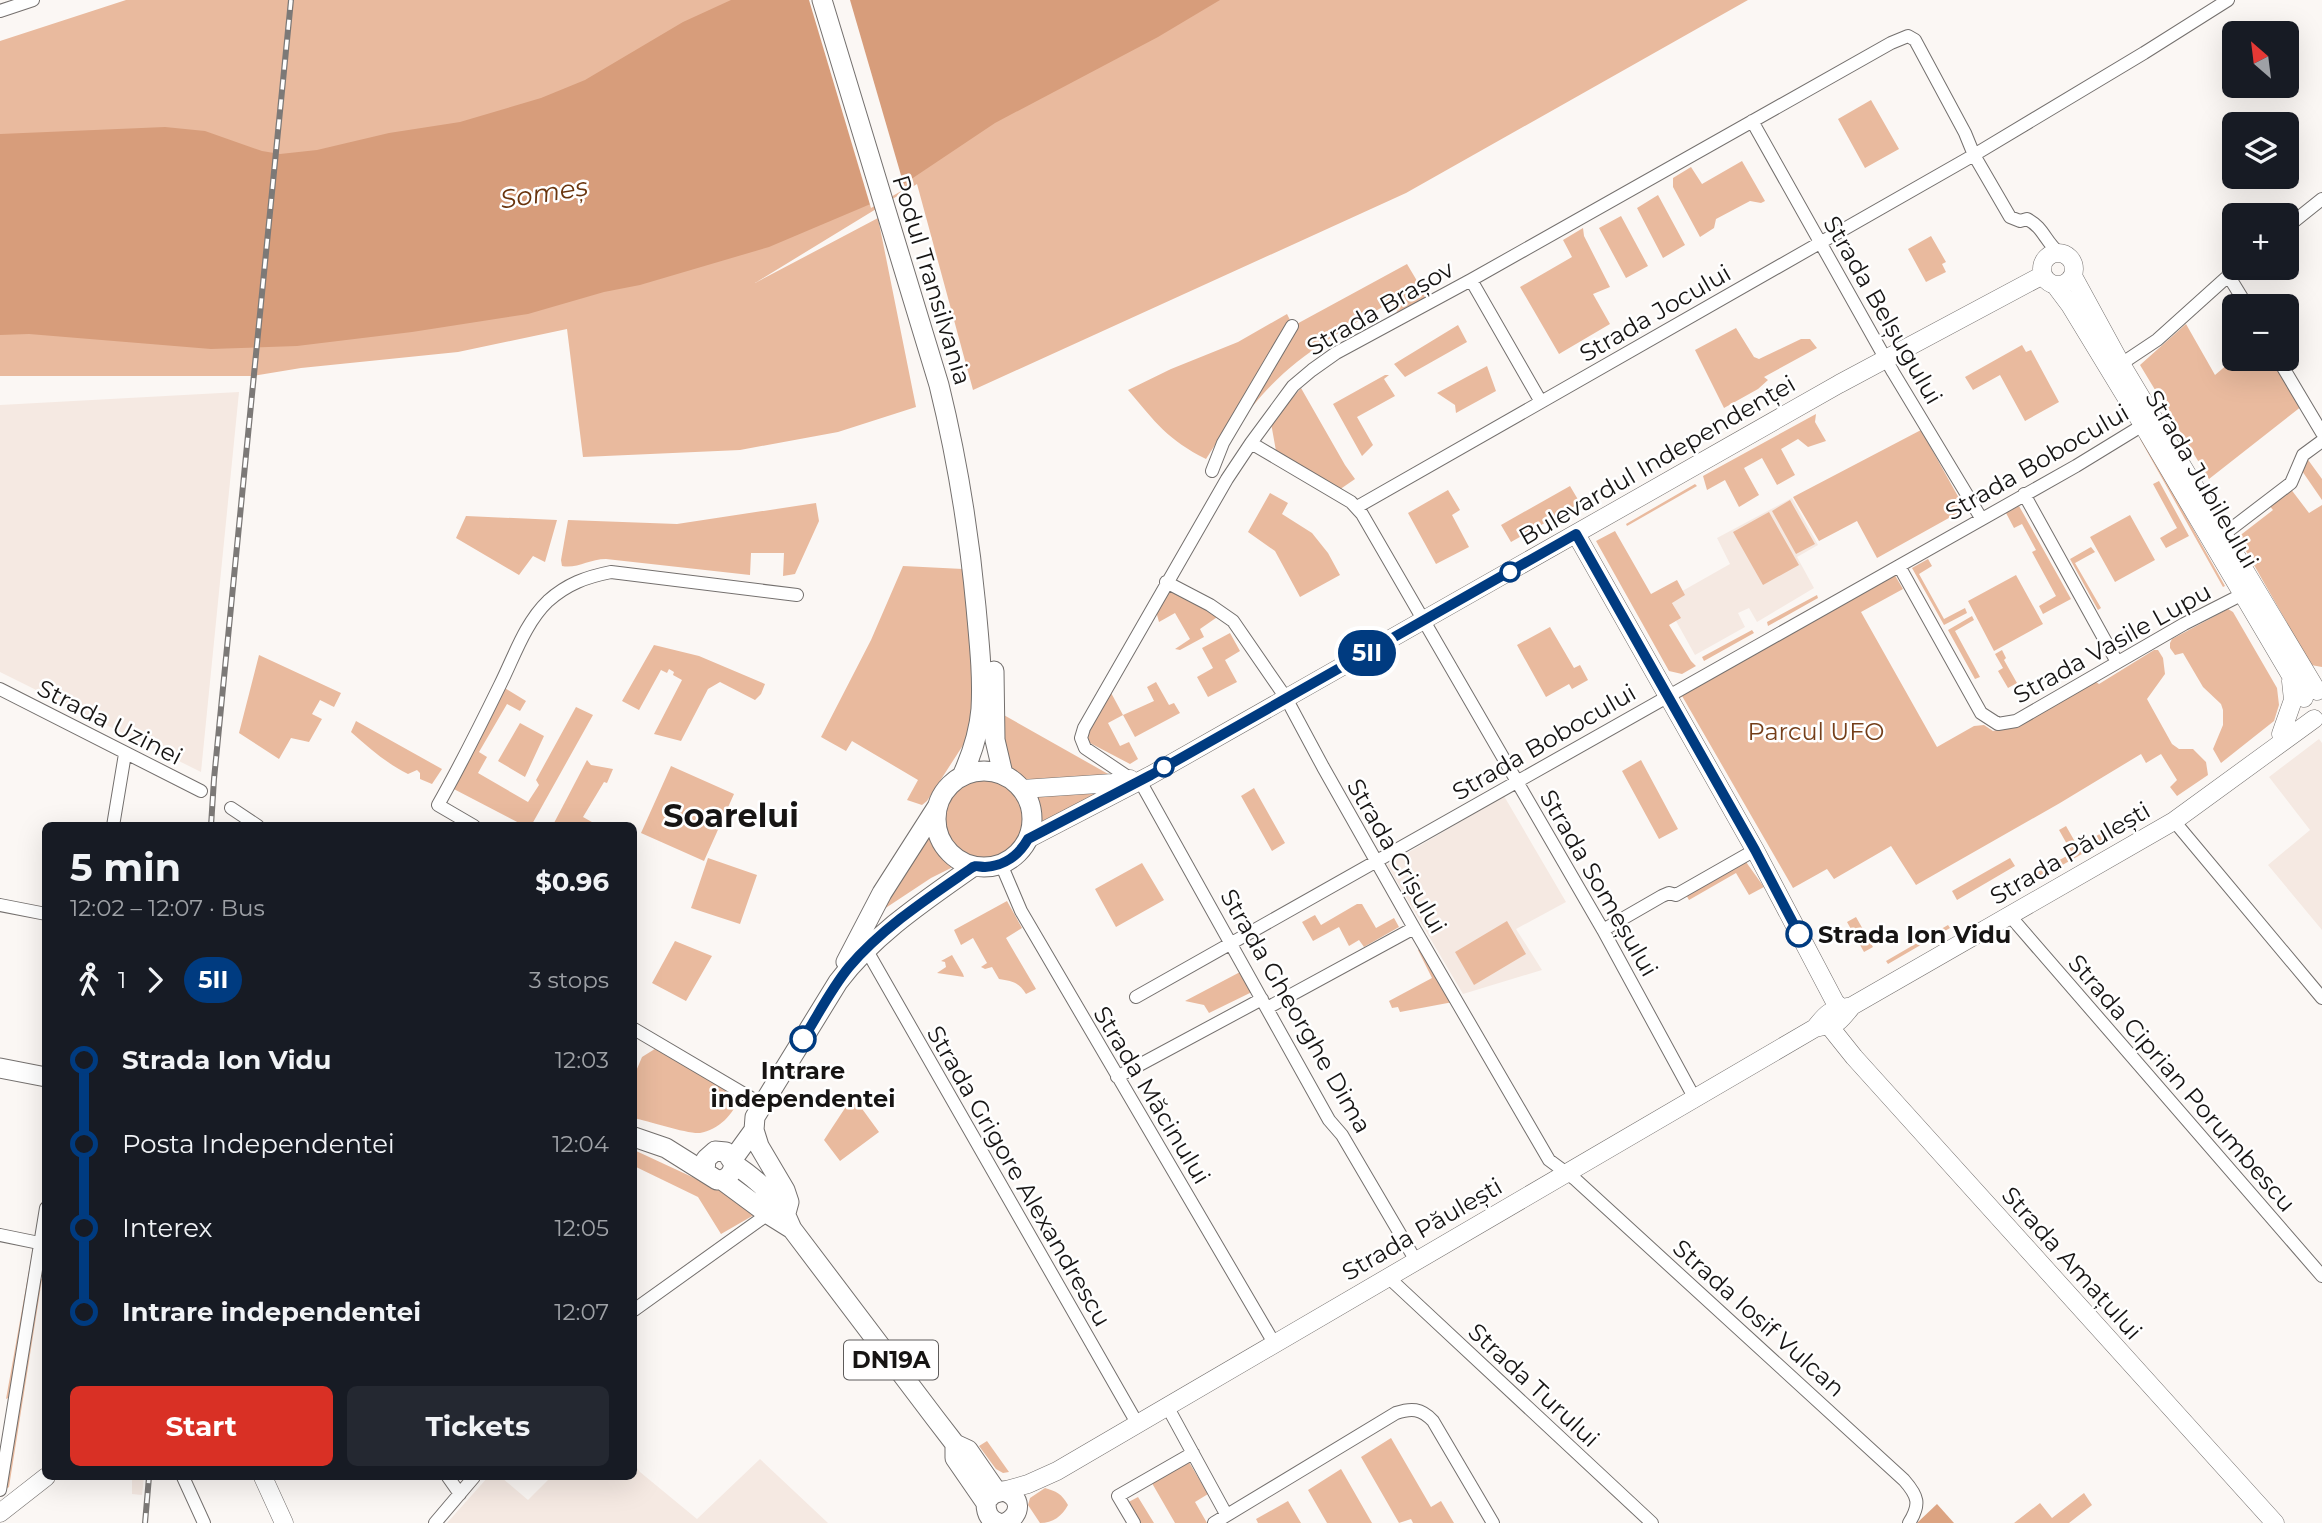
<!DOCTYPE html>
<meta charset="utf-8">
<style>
:root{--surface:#171b24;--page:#242831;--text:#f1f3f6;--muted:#9ea1a6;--accent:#d93025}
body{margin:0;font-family:Montserrat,sans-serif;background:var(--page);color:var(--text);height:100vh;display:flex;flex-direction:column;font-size:26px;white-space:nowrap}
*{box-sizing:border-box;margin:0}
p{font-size:23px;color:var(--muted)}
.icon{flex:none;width:38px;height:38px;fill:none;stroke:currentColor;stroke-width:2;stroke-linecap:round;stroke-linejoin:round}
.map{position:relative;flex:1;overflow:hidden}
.drawer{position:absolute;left:42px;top:822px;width:595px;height:658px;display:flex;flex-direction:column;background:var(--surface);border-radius:10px;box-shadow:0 7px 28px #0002}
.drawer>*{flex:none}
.badge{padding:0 14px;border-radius:23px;font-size:24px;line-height:46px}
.needle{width:46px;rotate:332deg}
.tools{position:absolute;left:2222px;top:21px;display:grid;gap:14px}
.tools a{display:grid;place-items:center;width:77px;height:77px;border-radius:10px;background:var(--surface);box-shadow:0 7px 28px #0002;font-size:35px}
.map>.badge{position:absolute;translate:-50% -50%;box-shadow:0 0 0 4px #fff}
.legs{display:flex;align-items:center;gap:10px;height:77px;padding:0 28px;font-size:23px}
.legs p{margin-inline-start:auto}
.summary{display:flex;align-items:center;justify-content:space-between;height:119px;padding:0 28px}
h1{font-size:38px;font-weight:700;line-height:52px}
.primary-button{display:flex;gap:14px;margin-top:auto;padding:14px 28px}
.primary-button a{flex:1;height:80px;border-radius:10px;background:var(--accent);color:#fff;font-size:28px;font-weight:700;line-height:80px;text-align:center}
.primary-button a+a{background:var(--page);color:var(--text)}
ul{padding:0 28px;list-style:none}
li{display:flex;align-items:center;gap:24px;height:84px;font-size:26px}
li i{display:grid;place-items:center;width:10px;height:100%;margin:0 9px;background:currentColor}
li i::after{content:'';width:18px;height:18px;margin:-9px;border:5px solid;border-radius:50%;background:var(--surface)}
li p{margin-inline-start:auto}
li:first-child i{background:linear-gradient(#0000 50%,currentColor 0)}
li:last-child i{background:linear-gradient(currentColor 50%,#0000 0)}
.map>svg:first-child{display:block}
.built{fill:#f5e9e2}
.green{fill:#e9ba9e}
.forest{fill:#dca381}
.water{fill:#d79d7b}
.pier{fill:#fbf7f4}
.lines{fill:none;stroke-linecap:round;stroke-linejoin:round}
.street-casing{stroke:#74706e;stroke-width:14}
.secondary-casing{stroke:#74706e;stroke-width:19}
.primary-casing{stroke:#74706e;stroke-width:21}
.street{stroke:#fff;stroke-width:12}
.secondary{stroke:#fff;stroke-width:18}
.primary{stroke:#fff;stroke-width:19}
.rail-casing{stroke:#7c7977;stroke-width:6}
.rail{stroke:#fff;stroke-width:3.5;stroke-dasharray:10;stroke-linecap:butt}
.line-1-casing{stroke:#fff;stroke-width:16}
.line-1{stroke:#003b80;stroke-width:10}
.stop-1-dot{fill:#fff;stroke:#003b80;stroke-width:3.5}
.labels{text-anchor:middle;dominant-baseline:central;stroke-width:5;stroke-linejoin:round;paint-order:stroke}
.shield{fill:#fff;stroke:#5d5b5a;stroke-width:2}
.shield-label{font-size:23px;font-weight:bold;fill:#171514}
.street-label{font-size:24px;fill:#171514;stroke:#fff}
.park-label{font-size:24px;fill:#743e19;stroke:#fff}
.stop-label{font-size:24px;font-weight:bold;fill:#171514;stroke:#fff;text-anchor:start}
.water-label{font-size:26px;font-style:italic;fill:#69340d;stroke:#fff}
.district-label{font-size:32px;font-weight:bold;fill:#171514;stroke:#fff}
</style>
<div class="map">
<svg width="2322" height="1523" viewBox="0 0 2322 1523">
<rect width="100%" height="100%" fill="#fbf7f4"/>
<path class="built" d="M239,392L201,772L0,672V405Z
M1792,498L1818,545L1797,557L1814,588L1757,622L1749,608L1738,613L1745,627L1695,655L1676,621L1680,618L1670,598L1730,564L1717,538Z
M2319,739L2322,743V930L2268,865L2310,830L2269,777Z
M1504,796L1566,902L1516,929L1542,970L1463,994L1387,865Z
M760,1459L828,1523H447L488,1477H501L528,1500L551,1477H634V1464L640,1472L697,1519Z
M132,1477H144L142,1495L132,1494Z"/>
<path class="green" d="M126,0H1748L1406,193L973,390L917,184L755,283L878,218L916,407L838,432L740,450L583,457L567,329L458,352L301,368L252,376H0V41Z
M1871,100L1899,149L1865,168L1838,119Z
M1742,161L1765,201L1761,203L1750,201L1716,219L1714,228L1700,237L1673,187V178L1691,167L1702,184Z
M1658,195L1685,245L1663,258L1637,208Z
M1621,216L1648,266L1626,278L1599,228Z
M1583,228L1584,236L1610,287L1593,294L1610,324L1559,354L1520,287L1572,257L1563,240Z
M1931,236L1946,262L1942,264L1946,272L1926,282L1908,249Z
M1407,264L1423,291L1425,298L1397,312L1391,302C1337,334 1292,357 1252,407L1265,374L1240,406L1206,459C1168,440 1155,422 1128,390L1171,369L1238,342L1287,314L1293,326Z
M2186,324L2215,375L2235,358L2274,359L2302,406L2209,479L2140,365Z
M1458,325L1467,342L1405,377L1394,364Z
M1736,328L1754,357L1759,359L1801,339H1810L1817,348L1764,377L1768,380L1758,389L1724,408L1695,350Z
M2022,345L2026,352L2031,350L2059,402L2025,421L2000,375L1973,390L1965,377Z
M1487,366L1496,391L1456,413L1455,405L1437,393Z
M1385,375H1389L1384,379L1395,396L1357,417L1373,445L1362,456L1333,404Z
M1301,388L1345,465L1355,479L1339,490L1276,451L1271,423Z
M1816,414L1815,422L1826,441L1808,447L1798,439L1781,449L1795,475L1777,485L1762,458L1744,468L1759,495L1739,507L1725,480L1707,490L1703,476Z
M1921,430L1965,509L1877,558L1857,521L1819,541L1793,497Z
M2142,438L2225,586L2223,587L2140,439Z
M2306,457L2322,479V500L2300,468Z
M2159,481L2189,536L2166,548L2160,538L2177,528L2153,484Z
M1695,484L1697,486L1627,526L1626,524Z
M1570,486L1580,503L1511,542L1501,525Z
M2290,488L2309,513L2322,505V667L2311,665L2238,537L2273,510L2268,504Z
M1448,490L1460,510L1452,515L1469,547L1436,564L1408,513Z
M1270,493L1288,503L1282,514L1312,533L1328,553L1340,575L1300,597L1275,551L1248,532Z
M1790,500L1815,544L1796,554L1772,511Z
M816,503L819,521L795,574L783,576L784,553H751L750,575L606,559C589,559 577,569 562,566L561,560L568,520L677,524Z
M2019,506L2071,599L2043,614L2039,606L2056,596L2032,552L2036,550L2022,524L2014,528L2006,513Z
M1769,512L1799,565L1763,585L1733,532Z
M2130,515L2155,560L2115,582L2090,537Z
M466,516L557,520L545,562L533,556L519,575L456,538Z
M1615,531L1651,594L1677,580L1685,595L1672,603L1681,618L1669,625L1691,661L1696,666L1682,674L1669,671L1596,541Z
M2091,547L2095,552L2075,563L2101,608L2098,610L2070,559Z
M1928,559L1932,566L1919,574L1944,619L1965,608L1967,613L1944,625L1912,568Z
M903,566L963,569L975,674L969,736L927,801L922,805L907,800L918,780L852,741L846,751L821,737L871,640Z
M1893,572L1903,589L1861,612L1937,747L1974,726L1984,725L1993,731L2018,725L2096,682L2099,684L2154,650H2158L2163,658L2165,674L2147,699L2172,744L2179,749H2193L2206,762L2208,775L2177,796L2170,787L2177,780L2161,754L2146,763L2141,754L2060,803L1916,885L1891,846L1834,879L1827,869L1793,888L1678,689Z
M2016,575L2043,624L1994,651L1968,601Z
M1166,582L1223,613L1200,629L1204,637L1180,650L1175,649L1190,639L1175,613L1159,622L1154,604Z
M1817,595L1818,598L1768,626L1767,622Z
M2228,609L2233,612L2277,688L2279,705L2274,721L2221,763L2213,749L2223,725V710L2221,704L2203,687L2183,653L2175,655L2170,648V643L2172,639Z
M1972,616L1974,620L1955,631L1980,677L1975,679L1948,630Z
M1550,627L1574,668L1580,665L1588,680L1572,689L1569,684L1546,697L1517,645Z
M1752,630L1754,633L1704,661L1702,657Z
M1230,633L1240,651L1225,660L1237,682L1208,697L1197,677L1213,668L1202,648Z
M654,645L699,656L765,684L761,694L755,700L720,682L708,689L681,741L654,734L682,680L673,675L674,672L669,669L667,673L661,670L639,710L622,701Z
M2002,650L2006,658L2004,660L2017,683L2008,688L1998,671L2003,668L1995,654Z
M259,655L341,693L334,707L320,700L312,714L322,719L309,742L291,738L279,759L239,733Z
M1156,682L1169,705L1174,703L1180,713L1135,737L1123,715L1108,723L1120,746L1129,742L1138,759L1130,764L1090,743L1085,733L1109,689L1123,715L1154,701L1147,687Z
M500,685L526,701L520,711L507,704L479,752L487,757L478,773L528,802L539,785L536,780L576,707L593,715L531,826H525L448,786Z
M1002,714L1117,779L1021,784L1007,771Z
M356,721L442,769L432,784L420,779V773L417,770L408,774C386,763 369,748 351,732Z
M520,723L544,736L525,777L498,761Z
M587,760L591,765L613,769L607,783L604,782L583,817L599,826H555L554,823Z
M1641,760L1678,829L1659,839L1622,771Z
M671,766L734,794L704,861L641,833Z
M936 818a48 48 0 1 1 96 0a48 48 0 1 1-96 0Z
M1134,780L1035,826V808L1026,791Z
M1254,788L1285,843L1272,851L1241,796Z
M2126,819L2130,827L2089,851L2084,843Z
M2066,826L2082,854L2032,882L2029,877L2072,853L2059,830Z
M933,829L944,851L959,864L931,878L875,915Z
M708,858L757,875L740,924L691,908Z
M2010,858L2015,866L1957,900L1952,891Z
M1746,862L1764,887L1749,895L1736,873L1689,900L1685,893Z
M1142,863L1164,900L1116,927L1095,889Z
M1007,901L1022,928L1006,938L1036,989L1026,994C1019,982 1012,981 999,979L992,967L985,969L981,967L987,963L973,938L961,945L954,930Z
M1357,904H1362L1376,928L1394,918L1399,927L1364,947L1359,940L1349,946L1339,927L1313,941L1302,922L1315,915L1321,925Z
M1856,917L1873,947L1864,952L1847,922Z
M1507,921L1526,954L1474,985L1455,952Z
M1948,925L1950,928L1888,964L1886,961Z
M675,941L712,956L686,1001L652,983Z
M1424,946L1453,1002L1400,1012L1398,1007L1392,1008L1389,1001L1432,978L1418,950Z
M952,955L963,974L964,977L937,973L946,967L945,962L941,961Z
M1242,971L1254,991L1209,1013L1204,1005L1185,1001Z
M658,1047L739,1096C735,1114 718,1130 700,1133C687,1134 648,1121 634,1118V1076L642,1057Z
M849,1102L860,1106L879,1132L840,1161L824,1140Z
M634,1150L731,1195L754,1215L721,1234L698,1197L634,1166Z
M33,1248H36L10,1397L6,1399Z
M36,1277L42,1279L9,1487L2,1492Z
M1391,1438L1431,1507L1441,1501L1454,1523H1413L1411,1519L1399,1523L1361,1457Z
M987,1441L1009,1472L1003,1473L996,1469L979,1446Z
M1186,1457L1208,1494L1195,1502L1207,1523H1175L1149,1478Z
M1341,1469L1372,1523H1327L1308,1490Z
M1045,1488C1056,1491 1062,1494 1068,1505C1062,1516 1053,1523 1040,1523L1028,1505L1030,1498Z
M2084,1493L2092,1505L2069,1523H2014L2040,1503L2052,1518Z
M1138,1497L1154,1523H1134L1123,1505Z
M1288,1501L1301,1523H1258L1256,1519Z"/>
<path class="forest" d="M1937,1504L1954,1523H1917Z"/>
<path class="water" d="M731,0H1220L1158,37L995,123L880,200L769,247L640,285L604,292L528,314L412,332L297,346L211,349L29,334L0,335V134L165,127L205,131L262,151L280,154L317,150L389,133L460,122L541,98L585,80L683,22Z"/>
<path class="pier" d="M809,0H850L905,189L871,208Z"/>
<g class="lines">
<defs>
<path id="street" d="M0,11L33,0
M1752,121L1893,372L1981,518
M2287,227L2322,199
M2228,275L2247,306
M1471,280L1541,402
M2278,359L2322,433
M2121,364L2157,340L2237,268
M1251,443L1351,502L1362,514L1603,930L1695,1099
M1212,471L1223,443L1292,326
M2024,494L2117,662
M1357,507L1974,155L2144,53L2228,0
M2223,535L2291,483L2303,455L2322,441
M1899,566L1981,713L1998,724L2016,721L2184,624L2241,595H2248
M1166,582L1210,605L1233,621L1286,698L1323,767L1414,928L1549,1160L1576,1180L1904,1480C1918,1496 1921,1504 1909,1523
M0,689L201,791
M1131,779L1085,748L1081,738L1084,728L1227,479L1251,443L1293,386L1312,370L1336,353L1471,280L1891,43L1908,36L1915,40L1965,133L1974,155L2010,217L2020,221L2027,219C2044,228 2044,240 2059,253
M1140,781L1329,1120L1342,1135L1416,1261
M231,808L258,826
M2174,821L2322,998
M113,826L125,754
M474,826L438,805C460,766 480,726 500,685C514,657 525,623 548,601C567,584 586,577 611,572L797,595
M1001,864L1021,911L1274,1343
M0,905L46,914
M2010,916L2322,1276
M1603,930L1662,896L1669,893L1676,895L1755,850
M866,949L1137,1423
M1136,997L2076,466L2143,425L2150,423
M1267,1008L1414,928
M634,1029L763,1105
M1117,1077L1262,999
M0,1235L39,1243
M1388,1277L1652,1523
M634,1310L768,1214
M1167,1406L1226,1514
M183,1477L204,1523
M448,1477L460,1494
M0,1490L46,1208
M435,1523L474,1477
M1134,1523L1118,1496L1193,1453
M1214,1523L1396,1413C1411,1408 1421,1408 1433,1421L1493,1523"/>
<path id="secondary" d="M2042 269a16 16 0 1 1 32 0a16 16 0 1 1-32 0Z
M2073,276L2121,364L2317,691
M2055,285L2070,305L2143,425L2304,698
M1576,534L1755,850L1835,1002L1840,1007
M2281,734L2293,700L2291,681
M1022,789L1113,783L1130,779
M1028,839L1151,775L1839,384L2043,275
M1830,1027L1854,1057L2275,1523
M1815,1028C1829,1010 1830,1011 1852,1006L2174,821L2314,719
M263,1477L284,1523
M1003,1491L1028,1484L1057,1471L1815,1028C1840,1022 1836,1026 1852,1006
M0,1513L46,1477"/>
<path id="primary" d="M822,0L939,385C957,458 969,532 976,607C979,641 983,675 981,709C979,733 972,754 962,776
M994,671L995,740L1003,774
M936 819a48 48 0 1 1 96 0a48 48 0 1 1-96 0Z
M846,962L882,893L937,807
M0,1068L46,1077
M754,1130L759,1146L785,1190L789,1202L786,1213
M634,1137L666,1148L717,1180C728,1180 732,1174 734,1164L726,1152L715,1151L706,1159L705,1171
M733,1159L754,1130L755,1117L838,982C874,934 926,900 974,866
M734,1164C759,1181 781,1200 792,1229L935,1418L955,1444L968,1450L997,1492
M722,1180L768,1214L792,1229
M955,1444V1458L986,1503C986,1513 989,1520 999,1523
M988,1499L993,1494L1003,1491C1022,1496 1022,1515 1005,1523"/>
</defs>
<use href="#street" class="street-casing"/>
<use href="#secondary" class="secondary-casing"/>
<use href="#primary" class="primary-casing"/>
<use href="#street" class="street"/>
<use href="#secondary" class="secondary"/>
<use href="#primary" class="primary"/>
<defs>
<path id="rail" d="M211,826L214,779L291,0
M145,1523L149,1477"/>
</defs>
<use href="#rail" class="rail-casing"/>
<use href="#rail" class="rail"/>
</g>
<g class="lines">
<defs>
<path id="line-1" d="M803,1039C818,1015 831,989 849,967C882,928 928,898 970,869C976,864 978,867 985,867C1004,866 1019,855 1028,839L1151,775L1576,534L1755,850L1799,934"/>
</defs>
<use href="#line-1" class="line-1-casing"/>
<use href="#line-1" class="line-1"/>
</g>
<g class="stop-1-dot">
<circle cx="1510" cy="572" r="9"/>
<circle cx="1164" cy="767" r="9"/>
<circle cx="1799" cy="934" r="12"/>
<circle cx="803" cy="1039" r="12"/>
</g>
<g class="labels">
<rect class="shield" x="844" y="1340.5" width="94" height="39" rx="5"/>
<g class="shield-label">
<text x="891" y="1360">DN19A</text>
</g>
<g class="street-label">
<text transform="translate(932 280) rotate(73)">Podul Transilvania</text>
<text transform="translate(1380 308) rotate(-30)">Strada Brașov</text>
<text transform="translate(1883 310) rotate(60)">Strada Belșugului</text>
<text transform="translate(1655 313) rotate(-30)">Strada Jocului</text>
<text transform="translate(1657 460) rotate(-30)">Bulevardul Independenței</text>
<text transform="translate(2037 462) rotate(-30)">Strada Bobocului</text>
<text transform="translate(2202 479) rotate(60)">Strada Jubileului</text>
<text transform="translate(2112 643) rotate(-29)">Strada Vasile Lupu</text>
<text transform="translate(110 722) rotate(27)">Strada Uzinei</text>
<text transform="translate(1544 742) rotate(-30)">Strada Bobocului</text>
<text transform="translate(2070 853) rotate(-30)">Strada Păulești</text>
<text transform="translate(1397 856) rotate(60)">Strada Crișului</text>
<text transform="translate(1599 883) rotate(60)">Strada Someșului</text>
<text transform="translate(1296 1011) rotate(60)">Strada Gheorghe Dima</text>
<text transform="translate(2182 1083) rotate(49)">Strada Ciprian Porumbescu</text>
<text transform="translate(1152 1095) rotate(59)">Strada Măcinului</text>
<text transform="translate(1019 1176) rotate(60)">Strada Grigore Alexandrescu</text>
<text transform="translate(1422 1229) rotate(-30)">Strada Păulești</text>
<text transform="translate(2072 1263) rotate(48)">Strada Amațului</text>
<text transform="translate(1759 1318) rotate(42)">Strada Iosif Vulcan</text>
<text transform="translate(1534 1385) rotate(43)">Strada Turului</text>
</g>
<g class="park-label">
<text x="1816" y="731">Parcul UFO</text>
</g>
<g class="stop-label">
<text x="1818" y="934">Strada Ion Vidu</text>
<text x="803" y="1070" text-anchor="middle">Intrare<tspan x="803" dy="28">independentei</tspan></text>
</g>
<g class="water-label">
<text transform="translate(544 193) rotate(-9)">Someș</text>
</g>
<g class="district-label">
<text x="731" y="815">Soarelui</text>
</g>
</g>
</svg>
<div class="tools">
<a><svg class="needle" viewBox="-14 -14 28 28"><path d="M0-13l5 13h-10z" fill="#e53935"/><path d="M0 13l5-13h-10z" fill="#9ea1a6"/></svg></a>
<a><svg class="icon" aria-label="layers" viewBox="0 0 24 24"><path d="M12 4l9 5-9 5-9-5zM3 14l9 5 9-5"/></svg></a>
<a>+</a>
<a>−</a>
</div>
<b class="badge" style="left:1367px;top:653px;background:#003b80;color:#fff">5II</b>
<section class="drawer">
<div class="summary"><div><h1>5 min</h1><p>12:02 – 12:07 · Bus</p></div><b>$0.96</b></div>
<div class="legs"><svg class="icon" aria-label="walk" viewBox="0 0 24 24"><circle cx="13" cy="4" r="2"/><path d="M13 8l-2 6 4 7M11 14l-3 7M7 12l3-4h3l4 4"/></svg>1<svg class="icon" aria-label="forward" viewBox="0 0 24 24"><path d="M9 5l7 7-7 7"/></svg><b class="badge" style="background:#003b80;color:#fff">5II</b><p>3 stops</p></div>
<ul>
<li><i style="color:#003b80"></i><b>Strada Ion Vidu</b><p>12:03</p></li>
<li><i style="color:#003b80"></i><span>Posta Independentei</span><p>12:04</p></li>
<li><i style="color:#003b80"></i><span>Interex</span><p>12:05</p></li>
<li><i style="color:#003b80"></i><b>Intrare independentei</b><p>12:07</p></li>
</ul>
<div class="primary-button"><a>Start</a><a>Tickets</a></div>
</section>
</div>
